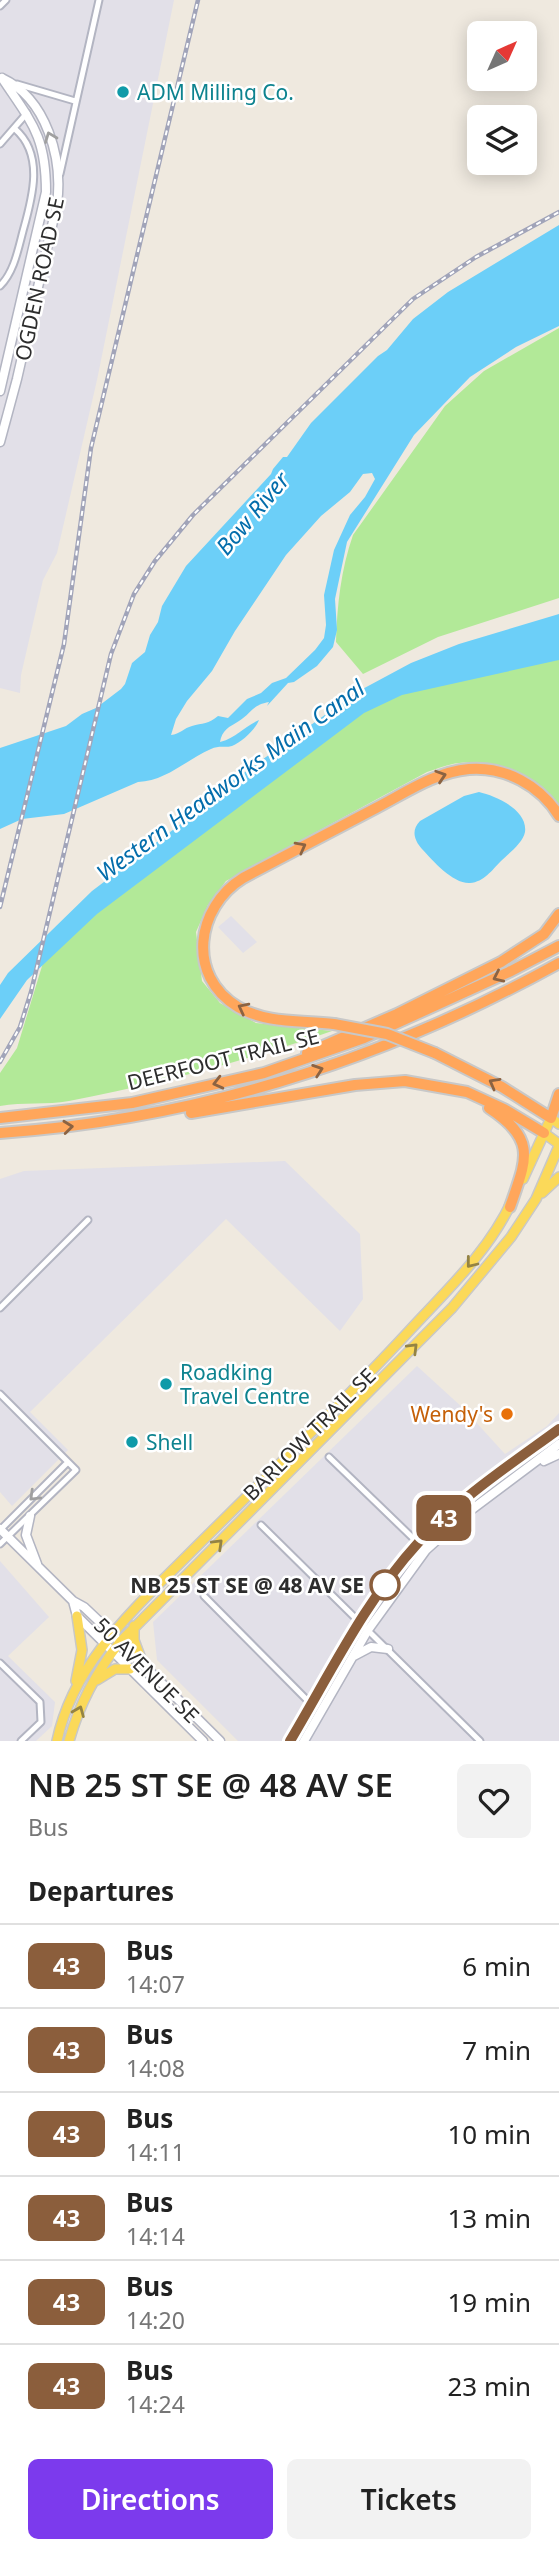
<!DOCTYPE html>
<style>
:root{--surface:#fff;--page:#f2f2f2;--text:#222;--muted:#767676;--line:#e0e0e0;--accent:#7c3aed}
body{margin:0;font-family:"Noto Sans",sans-serif;background:var(--page);color:var(--text);height:100vh;display:flex;flex-direction:column;font-size:26px;white-space:nowrap}
*{box-sizing:border-box;margin:0}
p{font-size:23px;color:var(--muted)}
.icon{flex:none;width:38px;height:38px;fill:none;stroke:currentColor;stroke-width:2;stroke-linecap:round;stroke-linejoin:round}
.map{position:relative;height:1741px;overflow:hidden}
.sheet{display:flex;flex-direction:column;background:var(--surface);flex:1}
.sheet>*{flex:none}
.badge{padding:0 14px;border-radius:10px;font-size:24px;line-height:46px}
.needle{width:46px;rotate:45deg}
.buttons{position:absolute;left:467px;top:21px;display:grid;gap:14px}
.buttons a{display:grid;place-items:center;width:70px;height:70px;border-radius:10px;background:var(--surface);box-shadow:0 4px 18px #0003;font-size:35px}
.map>.badge{position:absolute;translate:-50% -50%;box-shadow:0 0 0 4px #fff}
h2{padding:0 28px;font-size:26px;line-height:63px}
.round{display:grid;place-items:center;flex:none;width:74px;height:74px;border-radius:10px;background:var(--page)}
.overview{display:flex;align-items:center;justify-content:space-between;height:119px;padding:0 28px}
h1{font-size:33px;font-weight:600;line-height:52px}
.primary-button{display:flex;gap:14px;margin-top:auto;padding:14px 28px}
.primary-button a{flex:1;height:80px;border-radius:10px;background:var(--accent);color:#fff;font-size:28px;font-weight:600;line-height:80px;text-align:center}
.primary-button a+a{background:var(--page);color:var(--text)}
ul{padding:0;list-style:none}
li{display:flex;align-items:center;gap:21px;height:84px;padding:0 28px;border-top:2px solid var(--line)}
li div{flex:1}
li b{display:block;font-size:26px}
li em{font-style:normal}
li .badge{min-width:77px;font-weight:700;text-align:center}
.map>svg:first-child{display:block}
.industrial{fill:#e2e0e8}
.green{fill:#b2e998}
.water{fill:#6ccff8;fill-rule:evenodd}
.lines{fill:none;stroke-linecap:round;stroke-linejoin:round}
.street-casing{stroke:#b3b5c2;stroke-width:9}
.secondary-casing{stroke:#b3b5c2;stroke-width:11}
.primary-casing{stroke:#c8c8c8;stroke-width:12}
.highway-casing{stroke:#c8c8c8;stroke-width:14}
.street{stroke:#fff;stroke-width:5}
.secondary{stroke:#fff;stroke-width:8}
.primary{stroke:#fbd959;stroke-width:9}
.highway{stroke:#ffa65b;stroke-width:10}
.rail-casing{stroke:#a1a4b9;stroke-width:4.5}
.rail{stroke:#fff;stroke-width:2;stroke-dasharray:5;stroke-linecap:butt}
.highway-bridge-casing{stroke:#c8c8c8;stroke-width:14;stroke-linecap:butt}
.highway-bridge{stroke:#ffa65b;stroke-width:10}
.oneway{stroke:#a0a0a0}
.oneway2{stroke:#8c6342}
.oneway3{stroke:#948343}
.line-casing{stroke:#fff;stroke-width:16}
.line{stroke:#8b5e3c;stroke-width:10}
.culture-dot{fill:#0f9aa8;stroke:#fff;stroke-width:2.5}
.food-dot{fill:#e8710a;stroke:#fff;stroke-width:2.5}
.stop-dot{fill:#fff;stroke:#8b5e3c;stroke-width:3.5}
.labels{text-anchor:middle;dominant-baseline:central;stroke-width:5;stroke-linejoin:round;paint-order:stroke}
.culture-label{font-size:21px;fill:#0d838f;stroke:#fff;text-anchor:start}
.street-label{font-size:21px;fill:#2d2d2d;stroke:#fff}
.food-label{font-size:21px;fill:#c56008;stroke:#fff;text-anchor:end}
.stop-label{font-size:21px;font-weight:bold;fill:#2d2d2d;stroke:#fff;text-anchor:end}
.water-label{font-size:23px;font-style:italic;fill:#036dab;stroke:#fff}
</style>
<div class="map">
<svg width="559" height="1741" viewBox="0 0 559 1741">
<rect width="100%" height="100%" fill="#efe9df"/>
<path class="industrial" d="M0,0H174L97,380L57,553L43,580L21,675L20,693L0,688Z
M231,916L257,942L243,953L218,927Z
M285,1161L360,1234L363,1299L340,1331L226,1219L30,1412L68,1450L12,1506L0,1492V1179L24,1171Z
M417,1366L463,1408L505,1454L547,1426L559,1413V1741H238L157,1660L153,1622Z
M0,1561L49,1617L8,1656L55,1702L52,1726L36,1741H0Z"/>
<path class="green" d="M559,328V598L438,637L363,674L336,642C337,606 341,569 353,535L445,406L484,371Z
M559,651V807C539,775 496,760 459,763C448,764 437,769 427,772L226,881L208,905L196,932L202,981L220,1003L256,1023L332,1031C246,1061 159,1084 69,1101C47,1105 23,1102 0,1106V1073L17,1048L46,953L111,895L381,698Z"/>
<path class="water" d="M559,225V326L516,347L470,377L414,435L347,542L335,599L337,630L333,647L317,666L294,682L288,683L267,706L269,702C252,705 252,713 239,721C229,727 222,730 220,742C238,737 243,727 259,720C255,730 242,742 232,746C225,748 219,745 211,749C186,760 166,781 138,782L64,814L22,819L0,829V748L66,726L82,714L96,708L121,689L125,684L132,663L145,652L150,635L158,622L162,606L186,566L271,474L273,469L283,457H287L311,423L378,356L387,350L413,319L448,292ZM363,474L372,473L375,479L365,497L350,515L334,550L324,595L326,625L324,638L315,650L286,678L272,683L261,693L247,699L228,718L218,716C209,724 202,723 192,726C184,728 180,734 171,735L176,719L187,701L212,671L235,631L286,555L321,516L350,492Z
M559,614V660L402,695L364,713L97,914L27,980L0,1019V985L8,973L92,891L186,820C193,809 189,810 200,802L204,804L231,787V782L357,692L411,663L459,644Z
M479,792C496,796 528,810 525,832C523,843 508,854 501,861C492,870 484,882 470,883C453,884 433,861 422,849C414,840 411,830 420,821L464,796Z"/>
<g class="lines">
<defs>
<path id="street" d="M0,6L6,0
M17,84L75,101
M0,144L27,113
M60,174L99,0
M0,286C14,272 18,250 23,231C32,199 45,155 15,129
M0,1308L88,1220
M0,1394L76,1470L0,1544
M329,1457L418,1543
M261,1525L480,1741
M0,1530L68,1462
M204,1596L312,1705
M0,1663L40,1702L41,1722L21,1741"/>
<path id="secondary" d="M0,391L46,192C46,135 31,122 2,78
M0,442L17,379L57,204C63,159 47,99 2,78
M544,1461L559,1454
M30,1516L26,1535L37,1564
M0,1529L73,1601L84,1607L103,1625L220,1741
M73,1601L77,1616L203,1741
M354,1656L371,1647L388,1649
M290,1741C330,1674 365,1601 418,1543C458,1499 511,1465 559,1429
M304,1741L368,1630L426,1550L467,1513L559,1444"/>
<path id="primary" d="M544,1133L559,1144
M523,1179L551,1118L559,1124
M542,1193L559,1177
M134,1626V1640L143,1664
M97,1680L115,1669H130
M76,1681L82,1650L77,1616
M57,1741C73,1664 133,1610 186,1557C261,1482 338,1408 410,1330C447,1290 489,1251 512,1201
M69,1741C79,1705 97,1671 120,1642L452,1308L511,1237L536,1199L559,1146"/>
<path id="highway" d="M334,1024C302,1020 267,1024 238,1007C186,976 196,907 243,878C288,854 332,831 376,808C405,793 435,772 469,769C505,766 541,786 559,816
M307,1053L397,1014L501,962L544,934L559,914
M435,1053L502,1087L551,1118L559,1094
M489,1108C538,1140 526,1160 510,1207
M191,1113L355,1085L405,1081L467,1092L504,1109L544,1133
M0,1118L132,1103L264,1073L364,1038L509,972L559,946
M0,1133C199,1119 384,1060 559,963"/>
</defs>
<use href="#street" class="street-casing"/>
<use href="#secondary" class="secondary-casing"/>
<use href="#primary" class="primary-casing"/>
<use href="#highway" class="highway-casing"/>
<use href="#street" class="street"/>
<use href="#secondary" class="secondary"/>
<use href="#primary" class="primary"/>
<use href="#highway" class="highway"/>
<defs>
<path id="rail" d="M0,907L64,644L91,448L198,0
M0,1062L20,1027L31,992L111,654L134,594L155,561L193,515L413,299L476,257L559,212"/>
</defs>
<use href="#rail" class="rail-casing"/>
<use href="#rail" class="rail"/>
<defs>
<path id="highway-bridge" d="M334,1024L387,1034L435,1053"/>
</defs>
<use href="#highway-bridge" class="highway-bridge-casing"/>
<use href="#highway-bridge" class="highway-bridge"/>
</g>
<defs><path id="oneway-chevron" d="M-2-3.5L2.5 0L-2 3.5" fill="none" stroke-width="1.6" stroke-linecap="round" stroke-linejoin="round" transform="scale(1.75)"/></defs>
<g class="oneway">
<use href="#oneway-chevron" transform="translate(50 137) rotate(-111)"/>
<use href="#oneway-chevron" transform="translate(34 1496) rotate(136)"/>
</g>
<g class="oneway2">
<use href="#oneway-chevron" transform="translate(441 776) rotate(-18)"/>
<use href="#oneway-chevron" transform="translate(301 847) rotate(-28)"/>
<use href="#oneway-chevron" transform="translate(498 977) rotate(155)"/>
<use href="#oneway-chevron" transform="translate(243 1008) rotate(-153)"/>
<use href="#oneway-chevron" transform="translate(318 1070) rotate(-19)"/>
<use href="#oneway-chevron" transform="translate(218 1083) rotate(166)"/>
<use href="#oneway-chevron" transform="translate(494 1083) rotate(-151)"/>
<use href="#oneway-chevron" transform="translate(68 1127) rotate(-6)"/>
</g>
<g class="oneway3">
<use href="#oneway-chevron" transform="translate(471 1263) rotate(128)"/>
<use href="#oneway-chevron" transform="translate(413 1348) rotate(-45)"/>
<use href="#oneway-chevron" transform="translate(218 1544) rotate(-44)"/>
<use href="#oneway-chevron" transform="translate(79 1711) rotate(-68)"/>
</g>
<g class="lines">
<defs>
<path id="line" d="M290,1741C330,1674 365,1601 418,1543C458,1499 511,1464 559,1429"/>
</defs>
<use href="#line" class="line-casing"/>
<use href="#line" class="line"/>
</g>
<g class="culture-dot">
<circle cx="123" cy="92" r="7"/>
<circle cx="166" cy="1384" r="7"/>
<circle cx="132" cy="1442" r="7"/>
</g>
<circle class="food-dot" cx="507" cy="1414" r="7"/>
<circle class="stop-dot" cx="385" cy="1585" r="14"/>
<g class="labels">
<g class="culture-label">
<text x="137" y="92">ADM Milling Co.</text>
<text x="180" y="1372">Roadking<tspan x="180" dy="24">Travel Centre</tspan></text>
<text x="146" y="1442">Shell</text>
</g>
<g class="street-label">
<text transform="translate(39 279) rotate(-78)">OGDEN ROAD SE</text>
<text transform="translate(223 1059) rotate(-14)">DEERFOOT TRAIL SE</text>
<text transform="translate(309 1434) rotate(-45)">BARLOW TRAIL SE</text>
<text transform="translate(147 1670) rotate(45)">50 AVENUE SE</text>
</g>
<g class="food-label">
<text x="493" y="1414">Wendy's</text>
</g>
<g class="stop-label">
<text x="364" y="1585">NB 25 ST SE @ 48 AV SE</text>
</g>
<g class="water-label">
<text transform="translate(252 513) rotate(-50)">Bow River</text>
<text transform="translate(230 780) rotate(-36)">Western Headworks Main Canal</text>
</g>
</g>
</svg>
<div class="buttons">
<a><svg class="needle" viewBox="-14 -14 28 28"><path d="M0-13l5 13h-10z" fill="#e53935"/><path d="M0 13l5-13h-10z" fill="#767676"/></svg></a>
<a><svg class="icon" aria-label="layers" viewBox="0 0 24 24"><path d="M12 4l9 5-9 5-9-5zM3 14l9 5 9-5"/></svg></a>
</div>
<b class="badge" style="left:444px;top:1518px;background:#8b5e3c;color:#fff">43</b>
</div>
<section class="sheet">
<div class="overview"><div><h1>NB 25 ST SE @ 48 AV SE</h1><p>Bus</p></div><a class="round"><svg class="icon" aria-label="heart" viewBox="0 0 24 24"><path d="M12 20l-8-8c-3-5 5-10 8-4 3-6 11-1 8 4z"/></svg></a></div>
<h2>Departures</h2>
<ul>
<li><span class="badge" style="background:#8b5e3c;color:#fff">43</span><div><b>Bus</b><p>14:07</p></div><em>6 min</em></li>
<li><span class="badge" style="background:#8b5e3c;color:#fff">43</span><div><b>Bus</b><p>14:08</p></div><em>7 min</em></li>
<li><span class="badge" style="background:#8b5e3c;color:#fff">43</span><div><b>Bus</b><p>14:11</p></div><em>10 min</em></li>
<li><span class="badge" style="background:#8b5e3c;color:#fff">43</span><div><b>Bus</b><p>14:14</p></div><em>13 min</em></li>
<li><span class="badge" style="background:#8b5e3c;color:#fff">43</span><div><b>Bus</b><p>14:20</p></div><em>19 min</em></li>
<li><span class="badge" style="background:#8b5e3c;color:#fff">43</span><div><b>Bus</b><p>14:24</p></div><em>23 min</em></li>
</ul>
<div class="primary-button"><a>Directions</a><a>Tickets</a></div>
</section>
